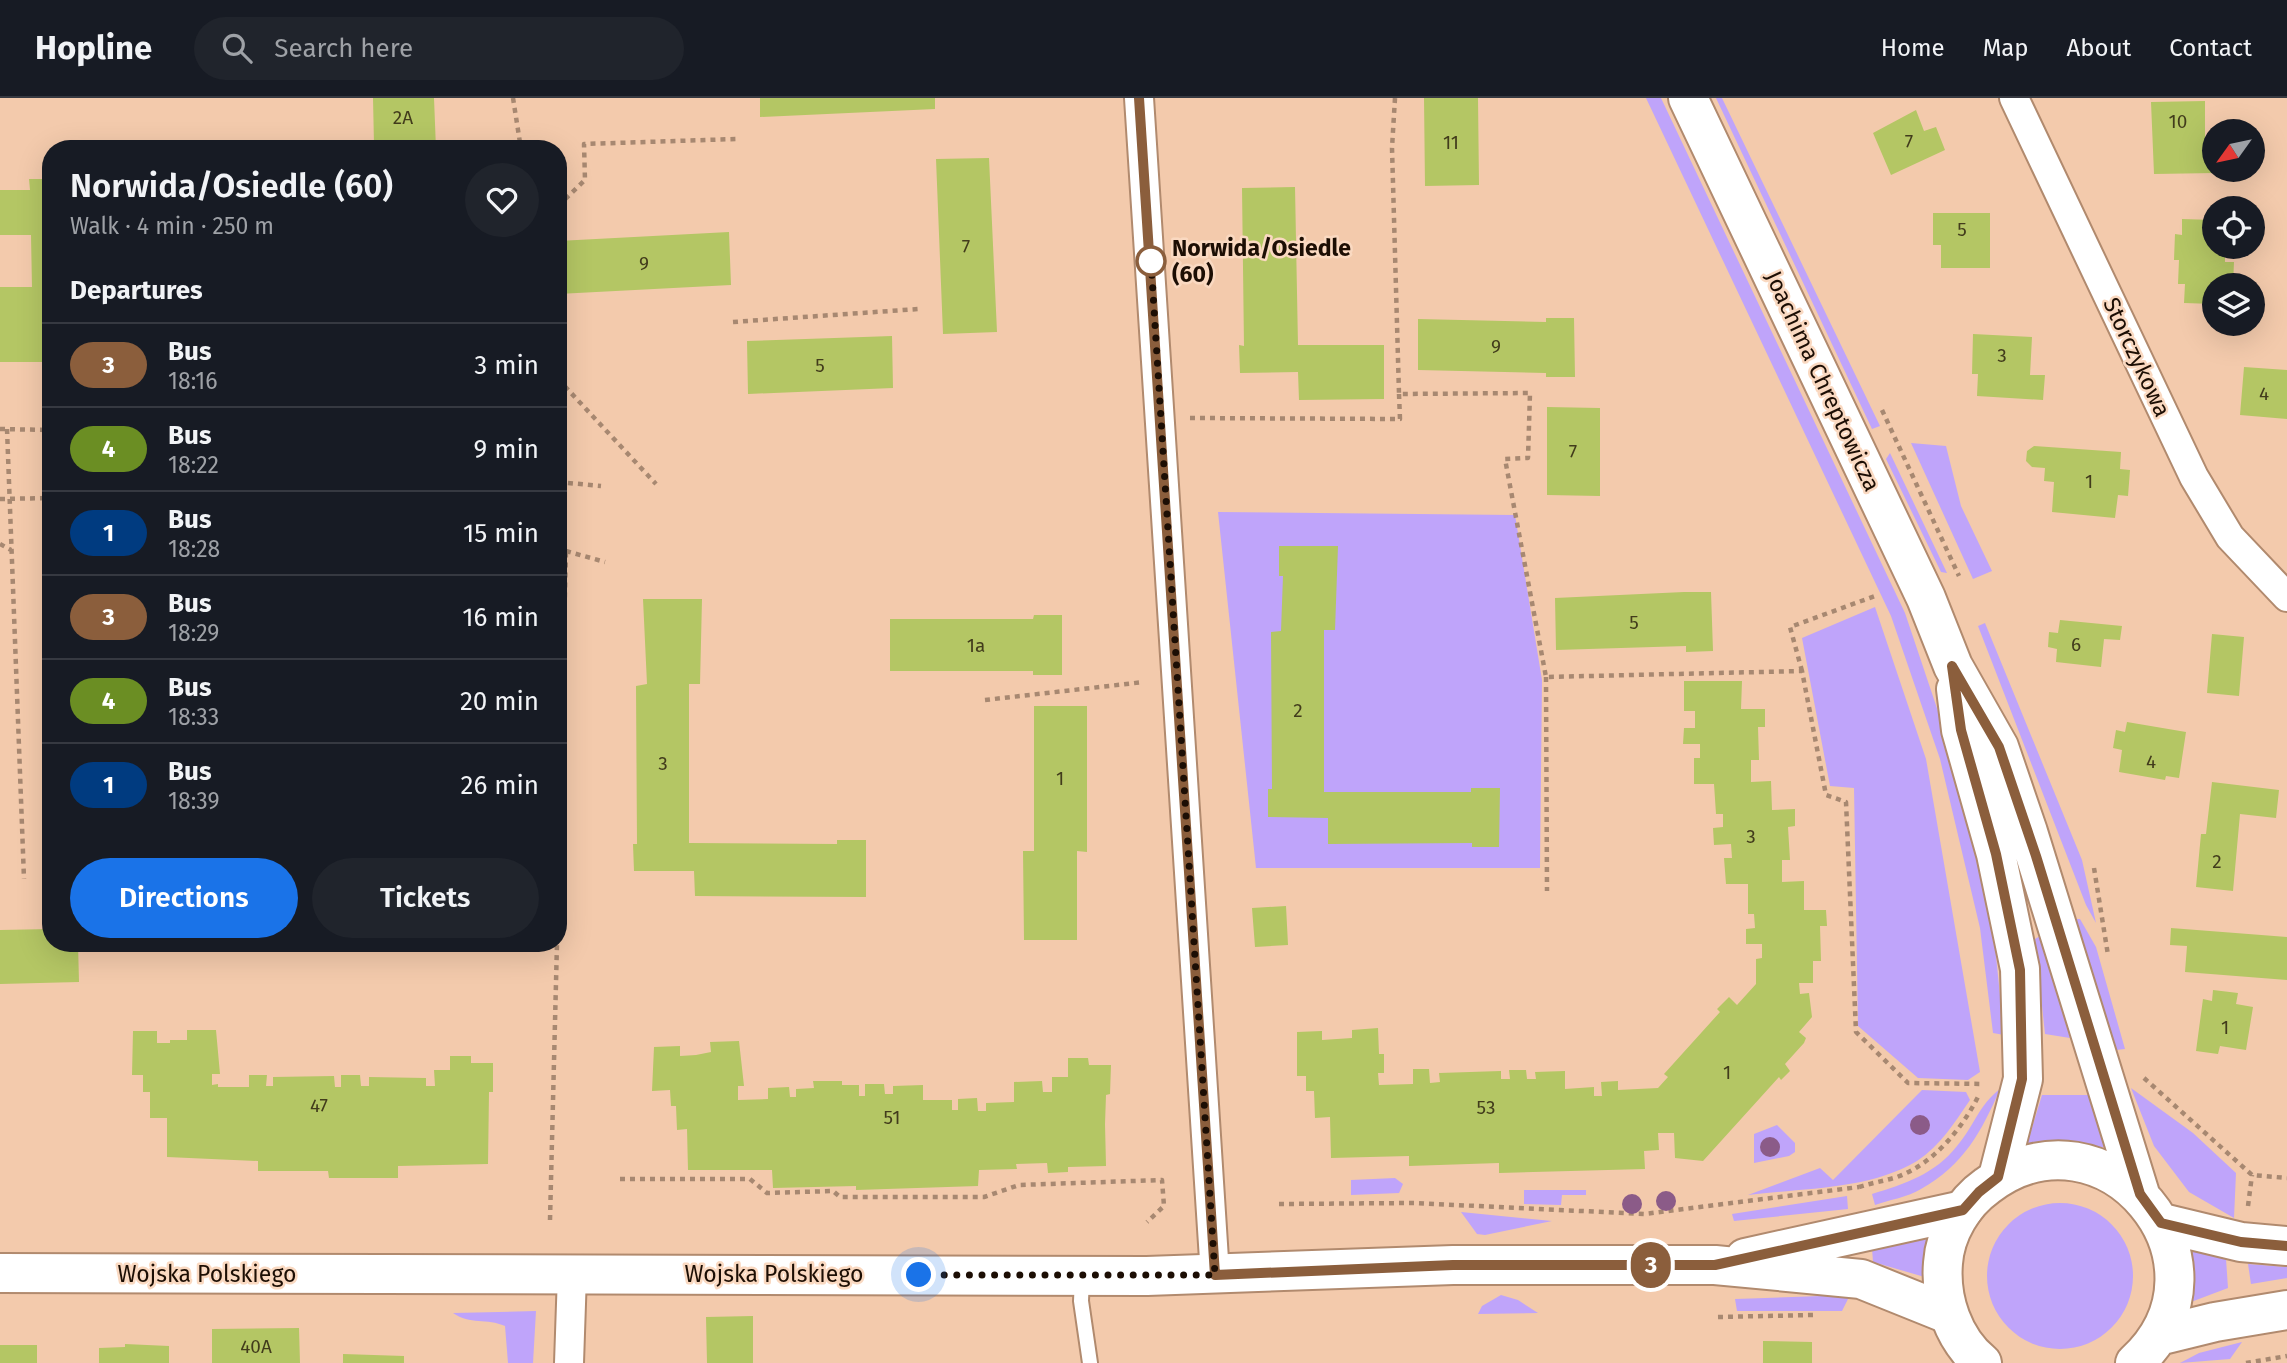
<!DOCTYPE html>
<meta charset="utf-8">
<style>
:root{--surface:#171b24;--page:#20242c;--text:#f1f3f6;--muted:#9ea1a6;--line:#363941;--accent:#1a73e8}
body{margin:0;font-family:"Fira Sans",sans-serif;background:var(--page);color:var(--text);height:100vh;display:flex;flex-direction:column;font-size:26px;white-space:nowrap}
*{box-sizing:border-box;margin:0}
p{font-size:23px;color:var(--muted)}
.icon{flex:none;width:38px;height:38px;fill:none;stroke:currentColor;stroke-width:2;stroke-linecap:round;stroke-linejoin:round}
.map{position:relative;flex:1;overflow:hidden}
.drawer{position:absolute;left:42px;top:42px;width:525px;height:812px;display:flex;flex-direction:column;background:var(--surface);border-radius:28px;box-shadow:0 7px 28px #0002}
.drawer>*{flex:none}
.badge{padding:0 14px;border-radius:23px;font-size:24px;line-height:46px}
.needle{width:46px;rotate:237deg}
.controls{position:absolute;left:2202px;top:21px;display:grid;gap:14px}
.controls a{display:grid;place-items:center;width:63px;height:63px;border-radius:50%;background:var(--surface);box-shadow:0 7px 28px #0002;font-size:35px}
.you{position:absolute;width:35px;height:35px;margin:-18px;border:5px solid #fff;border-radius:50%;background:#1a73e8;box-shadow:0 0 0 10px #1a73e833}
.map>.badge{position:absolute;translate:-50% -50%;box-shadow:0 0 0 4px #fff}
h2{padding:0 28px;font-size:26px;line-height:63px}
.round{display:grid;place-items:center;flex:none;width:74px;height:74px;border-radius:37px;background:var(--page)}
.headline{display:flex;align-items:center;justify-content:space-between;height:119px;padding:0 28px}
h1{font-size:33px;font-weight:600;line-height:52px}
.action{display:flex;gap:14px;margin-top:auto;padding:14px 28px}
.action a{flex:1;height:80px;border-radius:42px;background:var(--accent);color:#fff;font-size:28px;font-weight:600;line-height:80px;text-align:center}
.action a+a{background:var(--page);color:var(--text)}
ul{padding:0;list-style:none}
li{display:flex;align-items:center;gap:21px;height:84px;padding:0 28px;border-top:2px solid var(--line)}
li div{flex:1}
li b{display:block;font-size:26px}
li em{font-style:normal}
li .badge{min-width:77px;font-weight:700;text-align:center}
header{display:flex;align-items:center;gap:42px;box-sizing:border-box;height:98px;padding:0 35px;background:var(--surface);border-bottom:2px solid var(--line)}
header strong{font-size:33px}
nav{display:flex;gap:38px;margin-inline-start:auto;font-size:24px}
.search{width:490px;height:63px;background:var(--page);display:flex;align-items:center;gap:18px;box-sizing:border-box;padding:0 24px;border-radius:38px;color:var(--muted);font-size:26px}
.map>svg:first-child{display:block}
.green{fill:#bfa4fa}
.building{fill:#b4c664}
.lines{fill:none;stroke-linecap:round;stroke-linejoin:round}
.lane-casing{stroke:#b18a6e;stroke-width:18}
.street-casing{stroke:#b18a6e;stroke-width:32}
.secondary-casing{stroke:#b18a6e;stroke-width:42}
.primary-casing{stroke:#b18a6e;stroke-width:42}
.path{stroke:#a78871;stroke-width:4.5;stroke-dasharray:5 5;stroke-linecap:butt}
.lane{stroke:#fff;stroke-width:14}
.street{stroke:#fff;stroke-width:28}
.secondary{stroke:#fff;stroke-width:38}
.primary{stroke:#fff;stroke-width:38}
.tree{fill:#8b5b88}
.line-casing{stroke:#fff;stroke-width:16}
.line{stroke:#8b5e3c;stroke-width:10}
.walk{stroke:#1c0e04;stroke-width:7;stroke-dasharray:0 12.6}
.stop-dot{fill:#fff;stroke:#8b5e3c;stroke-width:3.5}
.labels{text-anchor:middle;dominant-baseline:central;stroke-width:5;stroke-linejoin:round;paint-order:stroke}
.number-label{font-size:19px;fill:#423c1c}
.stop-label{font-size:23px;font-weight:bold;fill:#1c0e04;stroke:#fad9c1;text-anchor:start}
.street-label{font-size:23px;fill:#1c0e04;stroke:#fad9c1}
</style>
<header>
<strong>Hopline</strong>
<div class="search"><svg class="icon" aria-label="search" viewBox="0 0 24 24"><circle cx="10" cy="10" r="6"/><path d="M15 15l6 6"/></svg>Search here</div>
<nav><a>Home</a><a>Map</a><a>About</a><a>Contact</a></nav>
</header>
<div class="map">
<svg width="2287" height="1265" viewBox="0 0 2287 1265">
<rect width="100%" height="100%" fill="#f3caac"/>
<path class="green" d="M1646,0H1661L1905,515L1955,664L1994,838L2004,937L1993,935L1980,830L1940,661L1891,518Z
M1716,0H1722L1880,328L1872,331Z
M1911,345L1946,348L1961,408L1992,473L1973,481Z
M1890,355L1947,475L1941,474L1886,361Z
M1218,414L1515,417L1542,582L1540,770H1256Z
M1875,509L1926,661L1980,974L1968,982L1918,980L1858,928L1854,690L1830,688L1802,540Z
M1985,525L2082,762L2096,825L2086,807L1978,528Z
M2074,821H2080L2096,849L2125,951L2116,952Z
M2040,838L2070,940L2045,936L2035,841Z
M2131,990L2193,1035L2236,1075L2234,1120L2189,1094L2154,1048Z
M2000,991C1982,1033 1963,1068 1921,1091C1908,1099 1889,1102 1875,1107L1872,1096C1905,1086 1935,1076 1957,1048C1974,1028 1979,1007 2000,991Z
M1922,992L1966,994L1970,1002C1955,1024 1940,1048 1917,1063C1869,1092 1803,1090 1748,1097L1820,1070L1833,1082Z
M2042,997H2089L2105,1048L2099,1051L2068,1042L2027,1046Z
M1777,1027L1795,1045V1054L1789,1058L1754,1065V1036Z
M1395,1080L1403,1086L1399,1095L1351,1097V1082Z
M1524,1092H1586V1097H1562L1561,1107L1524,1106Z
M1847,1098L1848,1111L1734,1123L1732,1116Z
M1987 1178a73 73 0 1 1 146 0a73 73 0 1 1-146 0Z
M1461,1114L1552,1123L1485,1137L1477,1136Z
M1934,1134L1928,1180L1873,1164L1872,1150Z
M2192,1148L2226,1161L2228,1190L2191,1204L2194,1177Z
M2248,1166L2287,1169V1180L2251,1186Z
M1501,1197L1518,1202L1538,1215L1478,1216L1482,1208Z
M1850,1197L1842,1213H1737L1735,1201Z
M536,1213L533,1265H508L505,1228C487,1220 470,1227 453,1215Z
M2242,1244L2230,1261L2180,1265L2199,1255Z"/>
<path class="building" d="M373,0H434L436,51H359V48L374,47Z
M760,0H935V11L760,19Z
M1424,0H1478L1479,87L1425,88Z
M2205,3V41H2214L2215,75L2154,76L2151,4Z
M1916,12L1924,33L1936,29L1945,52L1891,77L1873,35Z
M989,60L997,234L943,236L936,61Z
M29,81H48L51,90V264H0V189H32L31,137H0V92H30Z
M1295,89L1298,247H1384V301L1299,302L1298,274L1240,275L1239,247L1244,248L1242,90Z
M1933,115H1990V170H1941V147H1933Z
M2182,121L2214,122V149H2225V164H2234L2233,187H2214V206L2184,205L2185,186H2178L2179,162H2174L2175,136L2182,137Z
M729,134L731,187L558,196V143Z
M1546,220H1574L1575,279H1546V275L1418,272V221L1546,224Z
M1973,236L2032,239L2030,277H2045L2043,302L1977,298L1978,276H1972Z
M892,238L893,290L748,296L747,243Z
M2244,269L2287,272V321L2240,317Z
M1547,309L1600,310V398L1547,397Z
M2034,348L2121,354L2120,371L2130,372L2128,398L2118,397L2115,420L2052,414L2054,384L2044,383L2045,370L2032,369L2026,363L2027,353Z
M1279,448H1338L1335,532H1324V694H1471V690H1500L1499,749H1472V745L1328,746V720L1268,719V691H1272L1271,534L1281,533L1283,478H1279Z
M1684,494H1711L1713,553L1686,554V548L1556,552L1555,500Z
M643,501H702L700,586H689V745L837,746V742H866V799L695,798L694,773H634L633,746H637L636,588L647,586Z
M43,514H51V700H44L43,667L47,666Z
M1034,517H1062V577H1033V573H890V521H1033Z
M2060,522L2122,528L2120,542L2104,541L2101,569L2056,564L2057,551L2048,549L2049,534L2058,535Z
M2212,536L2244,539L2239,598L2207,595Z
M1684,583H1742L1741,611H1765V629H1758L1759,662H1751V684L1771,683L1772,712L1795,711V728L1788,729L1790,762H1782V784L1804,783V812H1826L1827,828H1820L1821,863H1813V885H1799L1800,896L1809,895L1812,919L1799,934L1806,940L1804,945L1785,966L1790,973L1781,982L1779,979L1703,1063L1675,1060L1674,1035H1658L1659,1052L1644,1053L1645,1071L1499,1075V1065L1409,1068V1058L1331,1060L1330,1019L1315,1020L1314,993H1306V978H1297V934L1322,933V942L1352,940V932L1378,930L1379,956H1384V975H1378L1379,987L1413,986V971H1429L1430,985L1440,984L1439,975L1501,973V981H1510L1509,972H1526L1527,981H1536L1535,974L1565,973V991L1594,989V998H1602L1601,984L1618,983V992L1658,990L1668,979L1664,976L1720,914L1717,911L1729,899L1737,907L1756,886V861L1762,860V846H1746V831L1755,830L1754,816H1748V786H1726L1724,760H1732L1731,746L1714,747L1713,730L1723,729V716H1716L1714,686H1694V660H1700V646H1683L1684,630H1695V613H1684Z
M1034,608H1087V754L1077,753V842H1024L1023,753H1034Z
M2127,624L2186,634L2179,680L2166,678L2165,682L2119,674L2122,652L2113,650L2116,632L2125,634Z
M2212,684L2279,692L2276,720L2240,716L2233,793L2196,789L2201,736H2206Z
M1286,808L1288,847L1255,849L1252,810Z
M2171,830L2287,839V882L2185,874L2187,848L2170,847Z
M51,831V845H78L79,884L0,886V832Z
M445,845H498V852H445Z
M2213,892L2238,895L2236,906L2253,909L2246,952L2220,948L2218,956L2196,953L2203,901L2212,903Z
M187,932H216L220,976H212V987L218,986V989H249V977H267L266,988H273V979L334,978L335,989H341V977H360L361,988H369V979L426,980V988H435L434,972H450V958H471V965H493V994H489L488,1066L398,1068V1080H329L328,1073H258V1063L167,1059V1020H150V994H143V977H132L133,933H157V945H170V942H187Z
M739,943L744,988H738V1002L768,1001V990L789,989L790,999H796V991L814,990L813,983H842V987H859V998H865V986H884L885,996H893V988L923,987V1002H952V1012H958V1001L977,1000L978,1013H986V1005L1014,1004V984L1042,983L1043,994H1052V979H1068V960H1088L1089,967H1111L1110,996L1106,997L1105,1026L1106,1068L1068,1069V1074L1048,1075L1047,1065L1016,1066L1017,1071L979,1072L978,1088L856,1092V1088L773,1090L772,1072H688L687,1031L677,1032L676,1008H671L670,992L652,993L654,949L680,948V958L696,957L711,954L710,944Z
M753,1218V1265H707L706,1219Z
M299,1230L300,1265H212V1231Z
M1763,1243L1812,1244V1265H1763Z
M125,1246L169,1248V1265H99V1250L125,1249Z
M0,1247H37V1265H0Z
M343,1256L404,1258V1265H343Z"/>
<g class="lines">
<defs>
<path id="lane" d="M1082,1179L1081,1203L1090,1265"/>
<path id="street" d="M1139,0L1215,1177
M2014,0L2194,379L2230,439L2287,499
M569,1265L572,1176"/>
<path id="secondary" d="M1745,1160L1963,1112
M0,1175L1147,1178L1453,1167H1715L1861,1181L1948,1216"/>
<path id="primary" d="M1688,0L1926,500L1953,568L1999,649L2028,734L2140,1096
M1956,591L1961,632L1996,756L2020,871L2023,981L1998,1079
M2162,1125L2241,1144L2287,1148
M2158,1238L2215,1224L2287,1212
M1982,1265C1953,1241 1940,1201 1943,1165C1945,1135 1963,1105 1987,1088C2105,998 2244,1165 2135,1265"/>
</defs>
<use href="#lane" class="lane-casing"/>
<use href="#street" class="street-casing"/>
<use href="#secondary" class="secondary-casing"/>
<use href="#primary" class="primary-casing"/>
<path class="path" d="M513,0L521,51
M1395,0L1392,50L1399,296L1530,295L1528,360L1505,361L1546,579L1802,573L1826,697L1846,704L1856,934L1908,985L1984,986
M558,108L585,82L584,46L736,41
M733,224L918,211
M558,281L656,386
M1882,312L1959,478
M1190,320L1400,321L1399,296
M0,331L51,332
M7,331L24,781
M558,384L601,388
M0,401L51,400
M0,446L11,452
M558,450L566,453L558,773
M566,453L605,464
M1802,573L1790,529L1875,498
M1546,579L1547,793
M985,602L1144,584
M2094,770L2108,857
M2144,980L2252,1077L2287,1080
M620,1081H750L767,1095L833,1093L840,1099H984L1019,1087L1162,1082L1164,1108L1147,1124
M1859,1089C1871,1085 1884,1083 1897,1079C1933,1066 1961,1032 1978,999
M1279,1106L1414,1105L1644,1116L1859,1089
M2248,1108L2252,1077
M550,1122L557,845
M1718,1219L1813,1217
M2246,1265L2287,1258"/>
<use href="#lane" class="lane"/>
<use href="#street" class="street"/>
<use href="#secondary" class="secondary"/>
<use href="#primary" class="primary"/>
</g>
<g class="tree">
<circle cx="1920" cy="1027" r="10"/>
<circle cx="1770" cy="1049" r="10"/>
<circle cx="1666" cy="1103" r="10"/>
<circle cx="1632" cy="1106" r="10"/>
</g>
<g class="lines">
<defs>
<path id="line" d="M1139,0L1215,1177L1453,1167H1715L1963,1112L1979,1094L1998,1079L2022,981L2020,872L1996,756L1961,632L1952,568L1999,649L2036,758L2140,1096L2161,1125L2241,1144L2287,1148"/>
</defs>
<use href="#line" class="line-casing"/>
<use href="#line" class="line"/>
<path class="walk" d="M919,1177H1215L1151,163"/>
</g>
<circle class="stop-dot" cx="1151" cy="163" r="14"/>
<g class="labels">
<g class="number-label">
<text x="403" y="19">2A</text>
<text x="2178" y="23">10</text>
<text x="1909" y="43">7</text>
<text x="1451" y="44">11</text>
<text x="1962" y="131">5</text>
<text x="966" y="148">7</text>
<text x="644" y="165">9</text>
<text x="1496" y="248">9</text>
<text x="2002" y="257">3</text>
<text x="820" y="267">5</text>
<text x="2264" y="295">4</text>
<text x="1573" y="353">7</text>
<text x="2089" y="383">1</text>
<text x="1634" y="524">5</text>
<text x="2076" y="546">6</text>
<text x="976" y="547">1a</text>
<text x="1298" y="612">2</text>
<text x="2151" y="663">4</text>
<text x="663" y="665">3</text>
<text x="1060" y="680">1</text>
<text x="1751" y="738">3</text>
<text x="2217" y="763">2</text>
<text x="2225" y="929">1</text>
<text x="1727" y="974">1</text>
<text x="319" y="1007">47</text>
<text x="1486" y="1009">53</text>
<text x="892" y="1019">51</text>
<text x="256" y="1248">40A</text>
</g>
<g class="stop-label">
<text x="1172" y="150">Norwida/Osiedle<tspan x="1172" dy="26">(60)</tspan></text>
</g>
<g class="street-label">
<text transform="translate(2137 259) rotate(65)">Storczykowa</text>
<text transform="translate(1823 283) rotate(65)">Joachima Chreptowicza</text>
<text x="207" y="1176">Wojska Polskiego</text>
<text x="774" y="1176">Wojska Polskiego</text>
</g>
</g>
</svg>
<div class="controls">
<a><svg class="needle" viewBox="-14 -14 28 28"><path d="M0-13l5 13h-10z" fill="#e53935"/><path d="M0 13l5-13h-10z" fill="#9ea1a6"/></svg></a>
<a><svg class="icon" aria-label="locate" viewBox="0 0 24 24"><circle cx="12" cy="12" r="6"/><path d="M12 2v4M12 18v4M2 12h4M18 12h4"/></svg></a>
<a><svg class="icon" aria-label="layers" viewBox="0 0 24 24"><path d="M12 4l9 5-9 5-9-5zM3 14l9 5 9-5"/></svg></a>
</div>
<div class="you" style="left:919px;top:1177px"></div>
<b class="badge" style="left:1651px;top:1167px;background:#8b5e3c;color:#fff">3</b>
<section class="drawer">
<div class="headline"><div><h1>Norwida/Osiedle (60)</h1><p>Walk · 4 min · 250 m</p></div><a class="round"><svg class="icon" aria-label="heart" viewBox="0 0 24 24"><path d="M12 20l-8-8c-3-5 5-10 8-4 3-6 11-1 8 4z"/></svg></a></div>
<h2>Departures</h2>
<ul>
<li><span class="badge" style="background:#8b5e3c;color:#fff">3</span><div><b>Bus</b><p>18:16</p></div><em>3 min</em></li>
<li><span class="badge" style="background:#6b8e23;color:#fff">4</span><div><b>Bus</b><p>18:22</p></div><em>9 min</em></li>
<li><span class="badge" style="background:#003b80;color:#fff">1</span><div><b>Bus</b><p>18:28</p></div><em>15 min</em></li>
<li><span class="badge" style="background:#8b5e3c;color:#fff">3</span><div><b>Bus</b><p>18:29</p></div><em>16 min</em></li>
<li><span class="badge" style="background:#6b8e23;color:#fff">4</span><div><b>Bus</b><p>18:33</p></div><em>20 min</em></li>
<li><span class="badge" style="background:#003b80;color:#fff">1</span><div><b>Bus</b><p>18:39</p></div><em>26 min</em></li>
</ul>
<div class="action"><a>Directions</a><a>Tickets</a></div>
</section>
</div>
